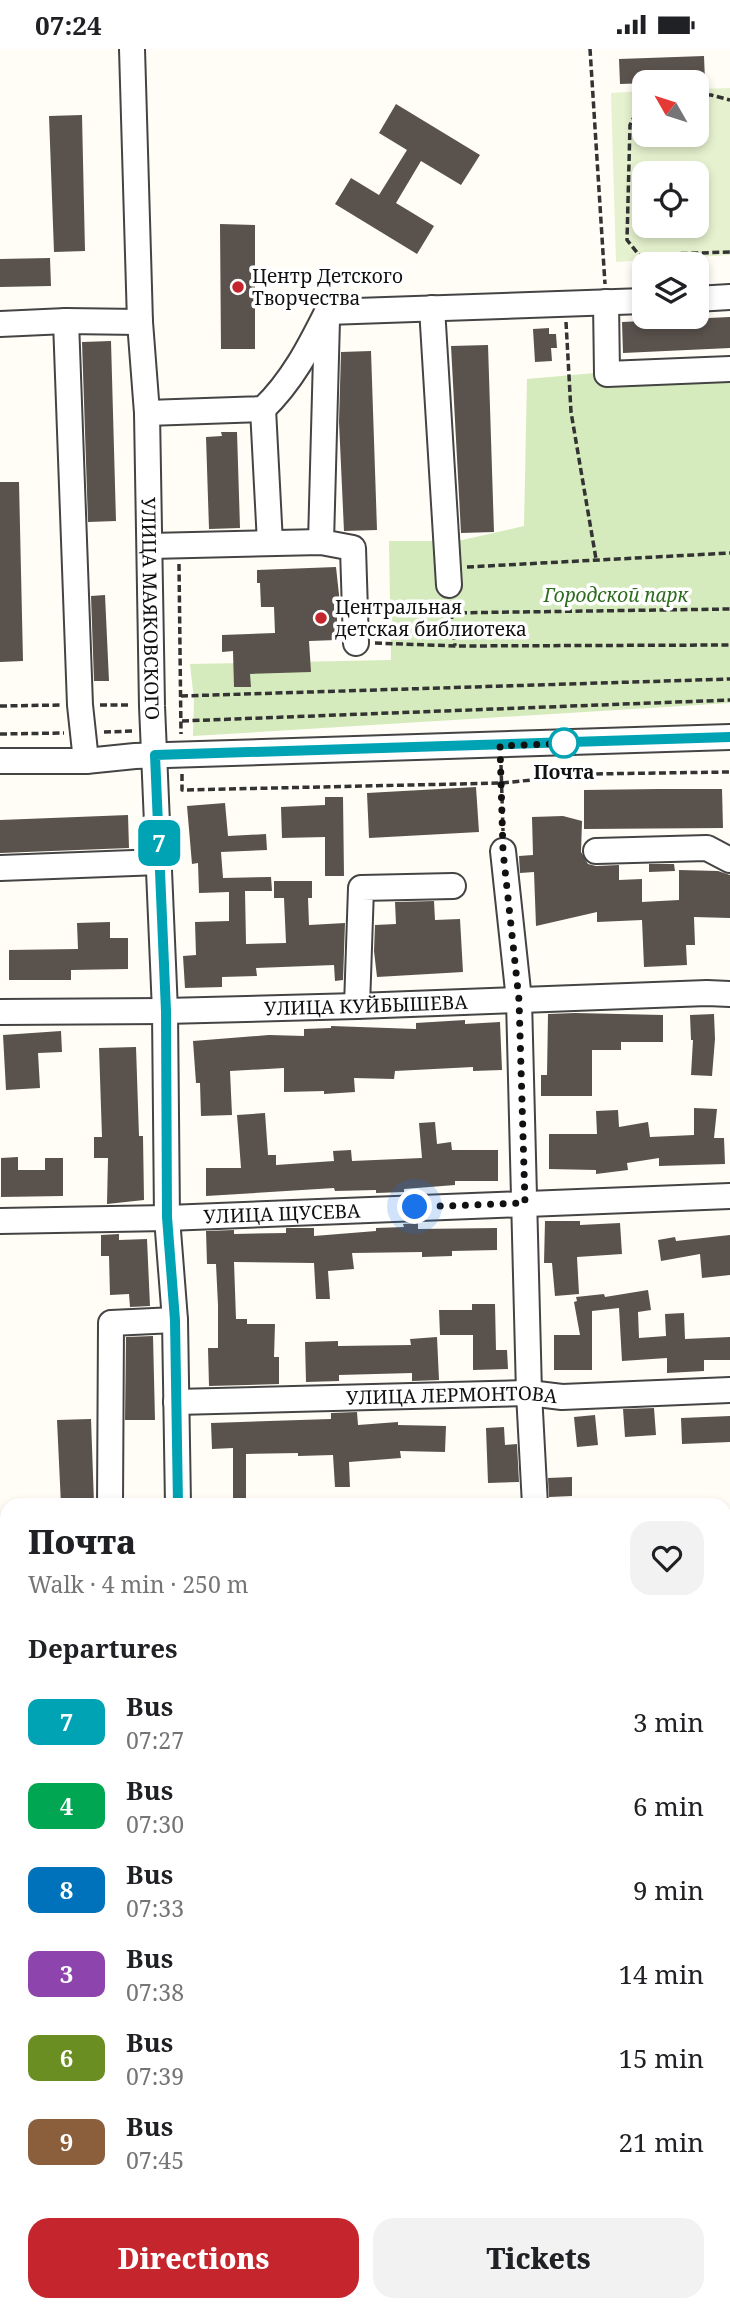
<!DOCTYPE html>
<meta charset="utf-8">
<style>
:root{--surface:#fff;--page:#f2f2f2;--text:#202124;--muted:#757577;--accent:#c5252c}
body{margin:0;font-family:"Noto Serif",serif;background:var(--page);color:var(--text);height:100vh;display:flex;flex-direction:column;font-size:26px;white-space:nowrap}
*{box-sizing:border-box;margin:0}
p{font-size:23px;color:var(--muted)}
.icon{flex:none;width:38px;height:38px;fill:none;stroke:currentColor;stroke-width:2;stroke-linecap:round;stroke-linejoin:round}
.map{position:relative;flex:1;overflow:hidden}
.details{position:absolute;left:0px;top:1449px;width:732px;height:814px;display:flex;flex-direction:column;background:var(--surface);border-radius:21px 21px 0 0;box-shadow:0 4px 10px #0003}
.details>*{flex:none}
.badge{padding:0 14px;border-radius:10px;font-size:24px;line-height:46px}
.needle{width:46px;rotate:309deg}
.buttons{position:absolute;left:632px;top:21px;display:grid;gap:14px}
.buttons a{display:grid;place-items:center;width:77px;height:77px;border-radius:14px;background:var(--surface);box-shadow:0 4px 10px #0003;font-size:35px}
.you{position:absolute;width:35px;height:35px;margin:-18px;border:5px solid #fff;border-radius:50%;background:#1a73e8;box-shadow:0 0 0 10px #1a73e833}
.map>.badge{position:absolute;translate:-50% -50%;box-shadow:0 0 0 4px #fff}
h2{padding:0 28px;font-size:26px;line-height:63px}
.round{display:grid;place-items:center;flex:none;width:74px;height:74px;border-radius:21px;background:var(--page)}
.head{display:flex;align-items:center;justify-content:space-between;height:119px;padding:0 28px}
h1{font-size:33px;font-weight:800;line-height:52px}
.cta{display:flex;gap:14px;margin-top:auto;padding:14px 28px}
.cta a{flex:1;height:80px;border-radius:21px;background:var(--accent);color:#fff;font-size:28px;font-weight:800;line-height:80px;text-align:center}
.cta a+a{background:var(--page);color:var(--text)}
ul{padding:0;list-style:none}
li{display:flex;align-items:center;gap:21px;height:84px;padding:0 28px}
li div{flex:1}
li b{display:block;font-size:26px}
li em{font-style:normal}
li .badge{min-width:77px;font-weight:700;text-align:center}
.status{display:flex;justify-content:space-between;align-items:center;height:49px;padding:0 35px;background:var(--surface);direction:ltr}
.status svg{height:19px;fill:currentColor}
.map>svg:first-child{display:block}
.green{fill:#d5ebbd}
.pitch{fill:#e6f2cf;fill-rule:evenodd}
.building{fill:#5a524d}
.lines{fill:none;stroke-linecap:round;stroke-linejoin:round}
.minor-casing{stroke:#444;stroke-width:28}
.path{stroke:#333;stroke-width:3.5;stroke-dasharray:7 3.5;stroke-linecap:butt}
.minor{stroke:#fff;stroke-width:24}
.line-casing{stroke:#fff;stroke-width:16}
.line{stroke:#00a3b4;stroke-width:10}
.walk{stroke:#111;stroke-width:7;stroke-dasharray:0 12.6}
.poi-dot{fill:#c5252c;stroke:#fff;stroke-width:2.5}
.stop-dot{fill:#fff;stroke:#00a3b4;stroke-width:3.5}
.labels{text-anchor:middle;dominant-baseline:central;stroke-width:7;stroke-linejoin:round;paint-order:stroke}
.poi-label{font-size:19px;fill:#111;stroke:#fff;text-anchor:start}
.park-label{font-size:19px;font-style:italic;fill:#2e6c1e;stroke:#fff}
.street-label{font-size:19px;fill:#111;stroke:#fff}
.stop-label{font-size:19px;font-weight:bold;fill:#111;stroke:#fff}
</style>
<div class="status"><b>07:24</b><svg viewBox="0 0 49 12"><path d="M0 12V9h3v3zM5 12V6h3v6zM10 12V3h3v9zM15 12V0h3v12zM26 1h20v11H26zM47 4h2v5h-2z"/></svg></div>
<div class="map">
<svg width="730" height="2262" viewBox="0 0 730 2262">
<rect width="100%" height="100%" fill="#fffdf5"/>
<path class="green" d="M730,312V654L193,687L194,651L190,615L391,611L389,492H458L524,477L527,330Z"/>
<path class="pitch" d="M730,39V206L616,213L611,44L644,42V86H696L697,40ZM644,124H696V177H644Z"/>
<path class="building" d="M704,7L705,32L620,35L619,10Z
M396,55L480,106L461,136L421,112L396,154L434,177L417,205L335,155L351,129L379,146L407,101L379,84Z
M82,66L85,202L54,203L49,67Z
M220,175L255,176V300H221Z
M50,209L51,237L0,238V210Z
M730,268V299L623,304L622,273Z
M549,279V285H556L557,299H551L552,312L535,313L533,280Z
M111,292L116,472L88,473L82,293Z
M488,296L494,483L461,484L451,297Z
M371,302L377,481L344,482L339,373L341,303Z
M221,383H237L240,479L209,480L206,388L222,387Z
M0,433H19L23,612L0,613Z
M336,518L340,555H337V591L309,592L311,623L250,625L251,638H234L233,602L222,603V586L275,584L274,558H261L260,534H257V521Z
M105,546L109,632H94L91,547Z
M476,738L479,783L369,789L367,744Z
M659,740H722L723,779L584,780V741Z
M325,748H343L344,827H325V788L282,789L281,758L325,756Z
M225,754L228,787L266,785L267,801L221,803L223,829L271,828L272,842H245L246,895L286,894L284,849H274V832H312V849H308L309,876L345,874L343,931L335,932L334,916L256,919L257,927L222,928V938L185,939L183,907L196,906L195,873L229,872V843L199,844L198,814L192,815L187,757Z
M128,766L129,799L0,804V771Z
M563,767L582,772L581,803L588,815L596,817L619,816V831L642,830V853L679,851V821L718,822L730,826V869L694,868L695,896H686L687,916L644,918L642,871L597,873V863L536,877L534,823L520,824L519,807L533,806L532,768Z
M649,815H674L675,822L649,823Z
M434,852L435,871L460,870L463,923L377,928L374,902L375,876L396,875L395,853Z
M110,873V889H128V920L71,921V931H9V901L78,900L77,874Z
M575,964L663,966V993H621V1001H592V1047H541V1026H547L548,965Z
M714,965L715,990L712,1027L691,1026L693,991H691L690,966Z
M465,971V975L500,973L502,1021L473,1022V1018L395,1022L394,1030L354,1029L355,1043L324,1045V1042L284,1043V1019L230,1022L232,1066L201,1067L200,1034H196L193,992L269,986L304,987V980L331,979V977L416,980V974Z
M61,982L62,1003L38,1004L40,1039L6,1041L3,986Z
M136,998L139,1087H143L144,1151L107,1155L108,1109H94V1088H102L99,999Z
M694,1059L717,1060L714,1089H724L725,1115L659,1117V1109L627,1114L628,1121L596,1125V1121L549,1120V1085H597L596,1062L618,1061L619,1078L648,1073L650,1088L694,1086Z
M265,1064L268,1106H276V1116L334,1112L333,1102L351,1101L352,1112L422,1109L419,1074L435,1073L437,1095L451,1093L452,1101H498V1132H455V1136L404,1140V1143L376,1144V1141L335,1142L334,1139L206,1147V1119H241L237,1066Z
M18,1108V1121H45V1109H63V1147L1,1148V1109Z
M545,1172H580V1176L620,1174L622,1205L577,1208L579,1245L555,1247L552,1214H544Z
M418,1174V1180L497,1179V1201L452,1202V1207L422,1208V1203L352,1204L354,1220L328,1222L330,1250H316L314,1214L234,1213L236,1270H247V1275H275L274,1308H279V1335L209,1337L208,1299H218V1256L216,1215H207L206,1182L234,1181V1185L286,1184V1179H314V1187L376,1182V1179L404,1178L403,1175Z
M119,1185V1191L147,1190L150,1257L130,1258L129,1245L110,1246L109,1207H101V1186Z
M730,1186V1226L702,1229L700,1205L661,1212L658,1191L675,1188L676,1192Z
M648,1241L651,1261L638,1263L639,1289L666,1287L665,1265L684,1264L685,1290L730,1288V1311H704V1322L667,1324V1309L622,1312L619,1259L592,1262V1321H554V1286H580L574,1253L577,1252L576,1248L604,1245L605,1248Z
M472,1255H495L496,1301H507L508,1320L473,1321V1286H440L439,1261H472Z
M153,1287L155,1371H125L126,1288Z
M437,1288L439,1331L412,1332V1324L339,1326V1332L306,1333L305,1293L338,1292V1297L411,1296L410,1290Z
M654,1359L656,1386L625,1388L623,1360Z
M357,1363L358,1376L398,1373V1376L446,1377L445,1403L400,1402L401,1409L349,1413L350,1438H335L333,1406L298,1407V1404L246,1405V1451H233V1399L212,1400L211,1374L331,1370V1364Z
M595,1366L598,1396L577,1398L574,1368Z
M730,1367V1393L682,1395L681,1369Z
M91,1370L94,1454L61,1456L57,1371Z
M504,1378L505,1396L517,1395L519,1433L488,1434L486,1379Z
M572,1428V1447L549,1448L548,1429Z"/>
<g class="lines">
<defs>
<g id="minor">
<path id="s1" d="M132,0L140,273L147,364L152,657L165,962L167,1169L175,1271L178,1456"/>
<path d="M696,250L730,248"/>
<path d="M606,253L607,325L730,320"/>
<path d="M432,259L449,536"/>
<path d="M66,272L80,656L86,712"/>
<path d="M0,275L66,272L140,273"/>
<path d="M263,360L270,494"/>
<path d="M147,364L263,360C292,332 309,299 327,263L644,252"/>
<path d="M321,493L327,271"/>
<path d="M150,497L321,493L353,499L356,594"/>
<path d="M0,712H86L135,707L730,688"/>
<path d="M503,802L519,951L529,1344L535,1456"/>
<path d="M596,802L707,799L730,811"/>
<path d="M0,819L160,813"/>
<path d="M357,957L361,839L453,837"/>
<path id="s2" d="M0,963L165,962L357,957L707,944L730,945"/>
<path id="s3" d="M0,1172L167,1169L730,1147"/>
<path id="s4" d="M176,1353L529,1344L562,1348L730,1341"/>
<path d="M110,1456L111,1274L175,1271"/>
<path d="M724,1546H730"/>
<path d="M0,1571H7"/>
<path d="M0,1642L7,1641"/>
<path d="M724,1758H730"/>
<path d="M0,1891H7"/>
<path d="M724,1958H730"/>
<path d="M724,2149H730"/>
<path d="M0,2254L14,2262"/>
<path d="M205,2256V2262"/>
<path d="M563,2256V2262"/>
</g>
</defs>
<use href="#minor" class="minor-casing"/>
<path class="path" d="M590,0L605,235
M696,46H711L730,51
M644,58L636,64L630,76L627,191L639,206L730,203
M566,273L571,363L596,510
M179,515L181,685
M467,518L730,504
M451,563L455,597
M376,565L730,560
M375,594L455,597L730,596
M181,647L730,630
M100,656H131
M0,657L61,656
M182,672L730,651
M104,683L134,682
M0,685L64,684
M501,716L503,782
M182,725V741L502,734L590,725L730,723"/>
<use href="#minor" class="minor"/>
</g>
<g class="lines">
<defs>
<path id="line" d="M178,1456L175,1271L167,1168L166,962L155,706L730,688"/>
</defs>
<use href="#line" class="line-casing"/>
<use href="#line" class="line"/>
<path class="walk" d="M415,1158L525,1154L519,951L503,802L500,697L577,694H564"/>
</g>
<g class="poi-dot">
<circle cx="238" cy="238" r="7"/>
<circle cx="321" cy="569" r="7"/>
</g>
<circle class="stop-dot" cx="564" cy="694" r="14"/>
<g class="labels">
<g class="poi-label">
<text x="252" y="227">Центр Детского<tspan x="252" dy="22">Творчества</tspan></text>
<text x="335" y="558">Центральная<tspan x="335" dy="22">детская библиотека</tspan></text>
</g>
<g class="park-label">
<text x="616" y="546">Городской парк</text>
</g>
<g class="street-label">
<text stroke="none"><textPath href="#s1" startOffset="560">УЛИЦА МАЯКОВСКОГО</textPath></text>
<text stroke="none"><textPath href="#s2" startOffset="366">УЛИЦА КУЙБЫШЕВА</textPath></text>
<text stroke="none"><textPath href="#s3" startOffset="282">УЛИЦА ЩУСЕВА</textPath></text>
<text stroke="none"><textPath href="#s4" startOffset="276">УЛИЦА ЛЕРМОНТОВА</textPath></text>
</g>
<g class="stop-label">
<text x="564" y="723">Почта</text>
</g>
</g>
</svg>
<div class="buttons">
<a><svg class="needle" viewBox="-14 -14 28 28"><path d="M0-13l5 13h-10z" fill="#e53935"/><path d="M0 13l5-13h-10z" fill="#757577"/></svg></a>
<a><svg class="icon" aria-label="locate" viewBox="0 0 24 24"><circle cx="12" cy="12" r="6"/><path d="M12 2v4M12 18v4M2 12h4M18 12h4"/></svg></a>
<a><svg class="icon" aria-label="layers" viewBox="0 0 24 24"><path d="M12 4l9 5-9 5-9-5zM3 14l9 5 9-5"/></svg></a>
</div>
<div class="you" style="left:415px;top:1158px"></div>
<b class="badge" style="left:159px;top:794px;background:#00a3b4;color:#fff">7</b>
<section class="details">
<div class="head"><div><h1>Почта</h1><p>Walk · 4 min · 250 m</p></div><a class="round"><svg class="icon" aria-label="heart" viewBox="0 0 24 24"><path d="M12 20l-8-8c-3-5 5-10 8-4 3-6 11-1 8 4z"/></svg></a></div>
<h2>Departures</h2>
<ul>
<li><span class="badge" style="background:#00a3b4;color:#fff">7</span><div><b>Bus</b><p>07:27</p></div><em>3 min</em></li>
<li><span class="badge" style="background:#00a651;color:#fff">4</span><div><b>Bus</b><p>07:30</p></div><em>6 min</em></li>
<li><span class="badge" style="background:#0072bc;color:#fff">8</span><div><b>Bus</b><p>07:33</p></div><em>9 min</em></li>
<li><span class="badge" style="background:#8e44ad;color:#fff">3</span><div><b>Bus</b><p>07:38</p></div><em>14 min</em></li>
<li><span class="badge" style="background:#6b8e23;color:#fff">6</span><div><b>Bus</b><p>07:39</p></div><em>15 min</em></li>
<li><span class="badge" style="background:#8b5e3c;color:#fff">9</span><div><b>Bus</b><p>07:45</p></div><em>21 min</em></li>
</ul>
<div class="cta"><a>Directions</a><a>Tickets</a></div>
</section>
</div>
